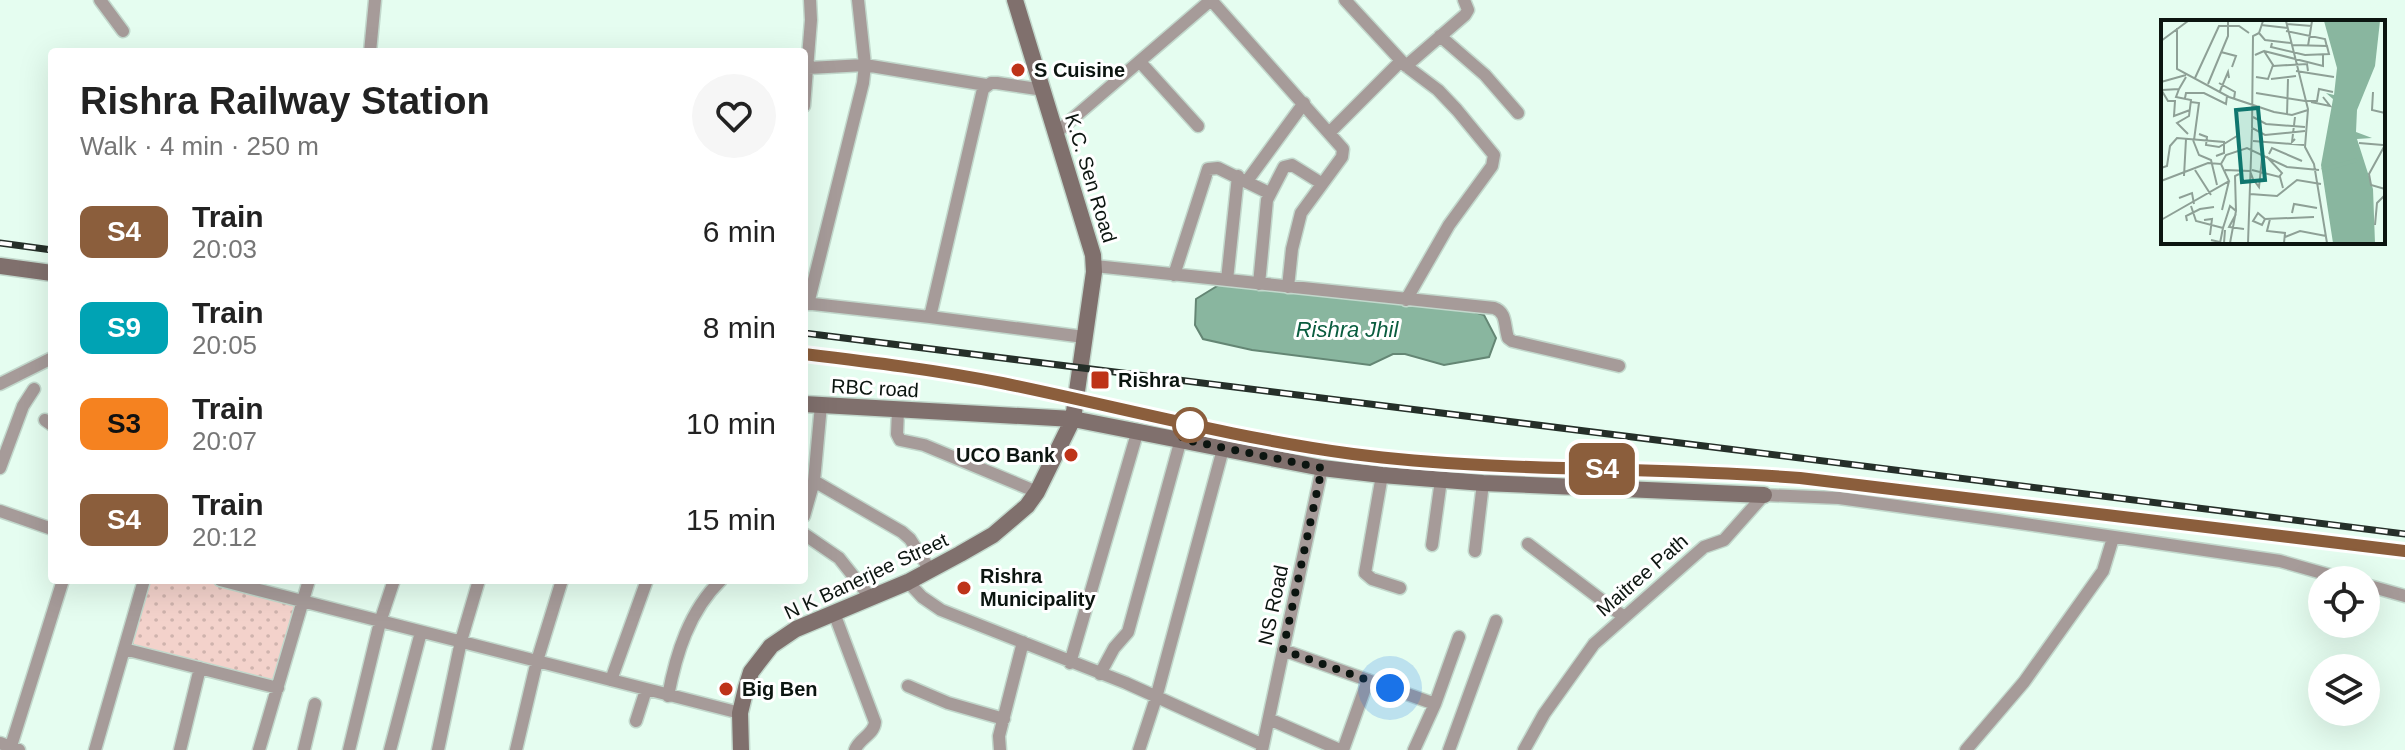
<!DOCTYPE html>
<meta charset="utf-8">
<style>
:root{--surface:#fff;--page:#f6f6f6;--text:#222;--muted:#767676}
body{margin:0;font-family:Arial,sans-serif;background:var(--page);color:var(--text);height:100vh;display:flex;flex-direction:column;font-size:30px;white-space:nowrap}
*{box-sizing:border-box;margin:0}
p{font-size:26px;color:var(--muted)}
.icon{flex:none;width:44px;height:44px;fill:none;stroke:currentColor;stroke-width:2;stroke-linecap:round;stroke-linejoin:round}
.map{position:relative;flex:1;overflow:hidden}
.side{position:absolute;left:48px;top:48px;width:760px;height:536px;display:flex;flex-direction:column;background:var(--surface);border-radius:8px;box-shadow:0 8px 32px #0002}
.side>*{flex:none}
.badge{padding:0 16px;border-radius:12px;font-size:28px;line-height:52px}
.tools{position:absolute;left:2308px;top:566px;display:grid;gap:16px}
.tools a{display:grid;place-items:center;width:72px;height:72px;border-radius:50%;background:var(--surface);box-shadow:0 8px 32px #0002;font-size:40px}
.you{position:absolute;width:40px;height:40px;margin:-20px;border:6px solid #fff;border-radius:50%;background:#1a73e8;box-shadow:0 0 0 12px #1a73e833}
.map>.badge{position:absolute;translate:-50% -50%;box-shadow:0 0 0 4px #fff}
.round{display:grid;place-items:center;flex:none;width:84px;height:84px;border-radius:42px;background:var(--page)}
.head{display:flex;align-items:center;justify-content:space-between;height:136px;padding:0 32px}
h1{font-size:38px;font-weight:800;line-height:60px}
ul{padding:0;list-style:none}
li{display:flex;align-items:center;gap:24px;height:96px;padding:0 32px}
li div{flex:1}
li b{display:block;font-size:30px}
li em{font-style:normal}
li .badge{min-width:88px;font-weight:700;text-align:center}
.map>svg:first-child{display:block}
.park{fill:url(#park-dots)}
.water{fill:#89b69f;stroke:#648674;stroke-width:2}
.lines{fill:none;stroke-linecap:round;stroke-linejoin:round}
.street-casing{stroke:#c2d8cc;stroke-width:15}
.secondary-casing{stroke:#c2d8cc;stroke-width:19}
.street{stroke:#a69b99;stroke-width:12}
.secondary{stroke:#80706d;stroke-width:16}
.rail-casing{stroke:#252f29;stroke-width:7}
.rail{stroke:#fff;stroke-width:4;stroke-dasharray:12;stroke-linecap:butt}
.line-casing{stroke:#fff;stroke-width:18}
.line{stroke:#8b5e3c;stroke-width:12}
.walk{stroke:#0c1510;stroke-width:8;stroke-dasharray:0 14.4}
.poi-dot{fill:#be3319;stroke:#fff;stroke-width:3}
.stop-dot{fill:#fff;stroke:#8b5e3c;stroke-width:4}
.labels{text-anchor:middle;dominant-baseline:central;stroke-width:6;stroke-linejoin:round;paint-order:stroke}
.poi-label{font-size:20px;font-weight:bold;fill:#0c1510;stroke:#fff;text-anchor:start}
.street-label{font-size:20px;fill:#0c1510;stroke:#fff}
.water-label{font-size:22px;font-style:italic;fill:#0a5d3f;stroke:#fff}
.inset-river{fill:none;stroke:#89b69f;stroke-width:4}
.inset-road{fill:none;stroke:#8ea096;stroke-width:2}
.view{fill:#0f766e;fill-opacity:0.15;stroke:#0f766e;stroke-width:4}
.inset-edge{fill:none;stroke:#0c1510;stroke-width:4}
</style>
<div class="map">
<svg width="2405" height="750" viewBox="0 0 2405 750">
<defs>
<pattern id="park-dots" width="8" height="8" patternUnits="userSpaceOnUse" patternTransform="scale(2)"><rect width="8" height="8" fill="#f3d2cb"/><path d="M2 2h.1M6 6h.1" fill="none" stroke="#cfb3ad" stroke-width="1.8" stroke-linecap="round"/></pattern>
</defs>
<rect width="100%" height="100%" fill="#e5fdf0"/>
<path class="park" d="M144,580H220L301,602L278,688L124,649Z"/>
<path class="water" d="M1227,280L1468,310L1484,315L1496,338L1489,357L1444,365L1405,354H1393L1370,365L1252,350L1203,339L1195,325L1196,299Z"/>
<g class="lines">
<defs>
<path id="street" d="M100,0L123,31
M1211,0L1343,149L1342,157L1301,213L1292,249L1288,287
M1345,0L1406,66L1438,90L1457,110L1494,155L1492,166L1449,225L1406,300
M1440,36L1485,75L1518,113
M370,52L375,0
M1140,62L1198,126
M1406,66L1465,15L1468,10L1464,0
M808,68L865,65L986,85
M804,106L811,20L810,0
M1330,132L1401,61
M1056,133L1211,0
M1247,181L1304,103
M1095,266L1494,308C1507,312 1504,326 1508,338L1512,341L1619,366
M1174,275L1208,169L1218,168L1269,193
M1227,280L1238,176
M1259,284L1267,200L1284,167L1292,165L1321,183
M804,303L930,317L983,89L991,83H997L1044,90
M808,304L863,83L865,65L858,0
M930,317L1084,337
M0,384L52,358
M898,410L897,434L900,440L924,445L1037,492
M45,420L52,425
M0,468L23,406L34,389
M1382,475L1365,573L1372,579L1400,588
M814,481L902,532L910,539L930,570
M0,511L52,529
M804,516L814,481L821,405
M804,534L839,558L870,597
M1528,544L1624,617
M1432,545L1441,480
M1475,551L1483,483
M220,580L740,713
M908,582L922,597L941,610L1126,683L1263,745
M2366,585L2405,596
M834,613L875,722C874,735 859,738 855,750
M124,649L278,688
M1283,650L1435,704
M1070,663L1138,430
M1100,674L1114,648L1128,632L1181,439
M611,680L647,580
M908,686L948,703L1004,719
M668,696C676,654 689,611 721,580
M1269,719L1340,750
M636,721L646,690
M0,743L19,750
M11,746L63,580
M95,750L144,580
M180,750L200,668
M259,750L309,580
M304,750L315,704
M349,750L380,622L394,580
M390,750L421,632
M438,750L461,641L479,580
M516,750L537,661L562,580
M1000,750L999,736L1023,642
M1139,750L1156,698L1223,449
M1262,750L1322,468
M1343,750L1368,680
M1414,750L1435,704L1459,637
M1449,750L1496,621
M1524,750L1544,714L1594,644L1704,547L1724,540L1764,495L1839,498L1998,520L2280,561L2347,580
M1966,750L2024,682L2103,571L2113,538"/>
<path id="secondary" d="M0,266L52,273
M804,404L1073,419L1322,468L1382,475L1483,483L1764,495
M741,750L740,713L746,688L751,672L771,646L796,629L908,582L960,554L993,535L1027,506L1037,492L1073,419L1094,272L1093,255L1015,0"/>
</defs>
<use href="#street" class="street-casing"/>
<use href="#secondary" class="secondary-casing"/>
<use href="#street" class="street"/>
<use href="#secondary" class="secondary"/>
<defs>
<path id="rail" d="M0,243L52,250
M804,333L2405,534
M804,354C878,363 953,371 1026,388C1134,413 1242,439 1353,454C1501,474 1651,465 1800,478L2405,551"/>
</defs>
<use href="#rail" class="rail-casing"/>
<use href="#rail" class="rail"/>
</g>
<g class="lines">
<defs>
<path id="line" d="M804,354C870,362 936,370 1002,383C1119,407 1234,438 1353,454C1501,473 1651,466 1800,478L2405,551"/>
</defs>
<use href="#line" class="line-casing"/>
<use href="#line" class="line"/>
<path class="walk" d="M1190,425L1181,439L1322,468L1283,650L1390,688"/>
</g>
<g class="poi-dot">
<circle cx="1018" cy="70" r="8"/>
<rect x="1090" y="370" width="20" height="20" rx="4"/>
<circle cx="1071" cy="455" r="8"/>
<circle cx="964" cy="588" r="8"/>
<circle cx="726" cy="689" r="8"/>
</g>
<circle class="stop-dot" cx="1190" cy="425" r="16"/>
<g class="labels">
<g class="poi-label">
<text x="1034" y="70">S Cuisine</text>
<text x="1118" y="380">Rishra</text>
<text x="1055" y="455" text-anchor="end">UCO Bank</text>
<text x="980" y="576">Rishra<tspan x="980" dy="23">Municipality</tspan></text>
<text x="742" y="689">Big Ben</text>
</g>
<g class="street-label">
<text transform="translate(1091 178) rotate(73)">K.C. Sen Road</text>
<text transform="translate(875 388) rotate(3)">RBC road</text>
<text transform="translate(1642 575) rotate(-41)">Maitree Path</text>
<text transform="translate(866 576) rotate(-25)">N K Banerjee Street</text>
<text transform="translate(1273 605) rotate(-78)">NS Road</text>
</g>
<g class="water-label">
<text x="1347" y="329">Rishra Jhil</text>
</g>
</g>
<g transform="translate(2161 20)">
<rect width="224" height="224" fill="#e5fdf0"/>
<path d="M163,1H219L214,46L196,90L195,112L211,118L196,119L212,169L214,223H172L160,145L172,79L165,73L173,75L176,48Z" fill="#89b69f"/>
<path class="inset-river" d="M161,150L196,140"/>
<path class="inset-road" d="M102,1L98,13L104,20L130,23M125,1L147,89L144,127L153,144L166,223M126,4L151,6M100,5L127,8M16,8V49L68,77L113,92L131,95L147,90M125,11L164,19L166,27M98,13L92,16L91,108L104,115L144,111M0,21L27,1M111,23L110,27L144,35L168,34L166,26L131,25M147,26L151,1M103,31L162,46V35M60,32L75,36L71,47M94,35L103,31L112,45L107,59L95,57M112,46L146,44L147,51M135,51L173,57M34,58L58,6H78L88,13M110,59L135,56M0,62L25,55M58,63L74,72L73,79M47,64L67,16V1M18,69L15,77L30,80L28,96L16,103L27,114M1,70L18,69L25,57M1,71L7,81H14L13,96L29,90M59,71L67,52L68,58M212,72L211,90L224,93M95,73L144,81H156L158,69L172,72M24,78L25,73H43L65,84L66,76M30,82L38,83L33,120M150,82L169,86L162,77M126,95L127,59M92,97L105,104L144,107M134,97L131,122L134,119M38,114L46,117L45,125L58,127L76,116M32,120L38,135L50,140L56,165M92,121L143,125M198,123L222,125M224,125L208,154L210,165L224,169M108,134L111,128L141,141M106,137L121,153L118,157M0,148L6,146L9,126L16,118L63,122V133L55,136M34,150L50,175M64,150L89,151L92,159L98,167L101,138M91,150L119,157L122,168M23,156L25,119M0,161L47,143L60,144L65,135L86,128L126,147L158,150M89,174L116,176L136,160L160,164M18,178L31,173L33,184M30,186L35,201L62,208L59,223M61,190L68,161M75,191L74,156L78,154M131,193L133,184L156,188M75,194L68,207L83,209M104,199L101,205L92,201L97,193L104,199L153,197M109,199L106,211L124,213L123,223M0,200L68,161L60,144M43,200L51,199L49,215M26,201L25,196L39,189L53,187M214,205L216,183L224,175M62,208L69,186L75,191L69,223M124,217L139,211L165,216M50,220L63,223L64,210M87,223L91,109"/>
<path class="view" d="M97,88L104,160L81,162L75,90Z"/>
<rect width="224" height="224" class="inset-edge"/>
</g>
</svg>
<div class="tools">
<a><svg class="icon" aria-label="locate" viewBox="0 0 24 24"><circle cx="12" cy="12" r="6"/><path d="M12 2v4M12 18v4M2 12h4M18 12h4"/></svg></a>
<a><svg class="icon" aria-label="layers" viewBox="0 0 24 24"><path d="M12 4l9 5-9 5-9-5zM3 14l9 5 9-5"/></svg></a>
</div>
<div class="you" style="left:1390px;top:688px"></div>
<b class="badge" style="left:1602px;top:469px;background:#8b5e3c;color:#fff">S4</b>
<section class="side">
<div class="head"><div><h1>Rishra Railway Station</h1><p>Walk · 4 min · 250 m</p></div><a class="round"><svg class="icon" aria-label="heart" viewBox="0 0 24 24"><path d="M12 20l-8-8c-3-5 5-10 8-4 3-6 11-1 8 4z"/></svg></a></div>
<ul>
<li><span class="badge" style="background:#8b5e3c;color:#fff">S4</span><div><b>Train</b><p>20:03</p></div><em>6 min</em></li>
<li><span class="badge" style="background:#00a3b4;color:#fff">S9</span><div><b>Train</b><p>20:05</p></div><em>8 min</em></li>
<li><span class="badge" style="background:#f58220;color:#111">S3</span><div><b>Train</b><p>20:07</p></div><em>10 min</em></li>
<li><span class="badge" style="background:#8b5e3c;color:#fff">S4</span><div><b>Train</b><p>20:12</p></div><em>15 min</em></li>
</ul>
</section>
</div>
